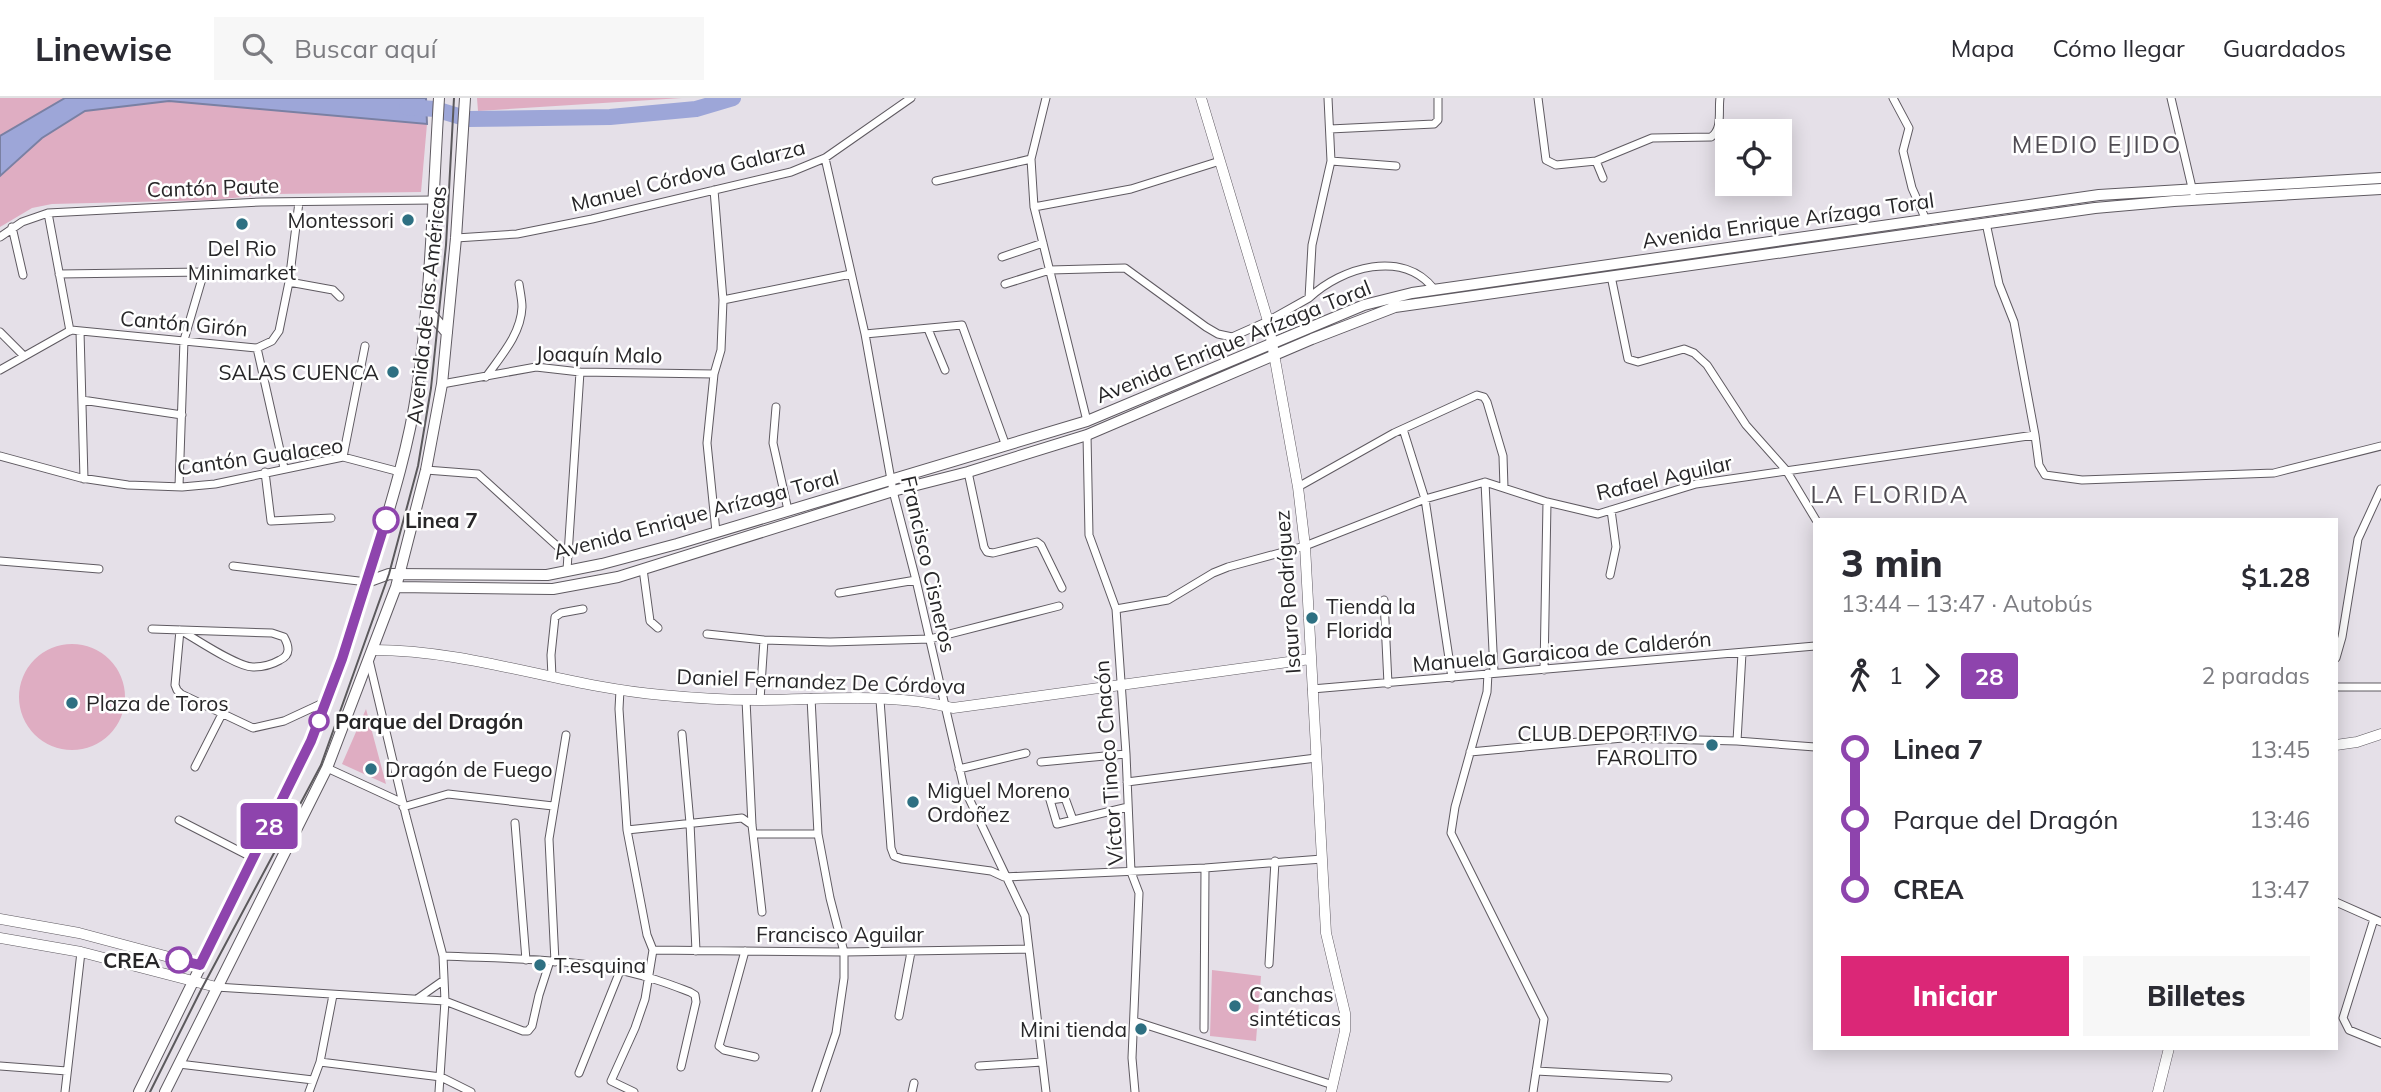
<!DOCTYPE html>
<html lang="es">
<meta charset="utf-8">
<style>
:root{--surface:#fff;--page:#f7f7f7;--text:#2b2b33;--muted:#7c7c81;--line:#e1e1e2;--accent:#db2777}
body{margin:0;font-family:Mulish,sans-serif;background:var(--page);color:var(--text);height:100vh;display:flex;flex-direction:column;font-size:26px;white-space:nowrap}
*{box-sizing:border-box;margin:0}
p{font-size:23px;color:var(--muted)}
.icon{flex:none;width:38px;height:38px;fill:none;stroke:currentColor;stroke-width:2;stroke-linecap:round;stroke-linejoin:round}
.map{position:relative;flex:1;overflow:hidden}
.sheet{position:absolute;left:1813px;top:420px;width:525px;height:532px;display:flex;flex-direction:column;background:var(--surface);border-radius:0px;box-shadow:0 4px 18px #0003}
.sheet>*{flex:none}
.badge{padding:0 14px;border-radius:5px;font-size:24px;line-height:46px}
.tools{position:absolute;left:1715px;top:21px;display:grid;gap:14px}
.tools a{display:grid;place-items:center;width:77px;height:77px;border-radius:0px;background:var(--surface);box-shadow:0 4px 18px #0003;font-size:35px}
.map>.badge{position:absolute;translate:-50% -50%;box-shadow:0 0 0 4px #fff}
.legs{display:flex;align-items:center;gap:10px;height:77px;padding:0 28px;font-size:23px}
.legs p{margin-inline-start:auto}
.headline{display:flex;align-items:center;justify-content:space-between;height:119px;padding:0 28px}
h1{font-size:38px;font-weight:800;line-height:52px}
.action{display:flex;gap:14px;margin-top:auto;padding:14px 28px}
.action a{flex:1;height:80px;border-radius:0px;background:var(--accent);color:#fff;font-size:28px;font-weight:800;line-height:80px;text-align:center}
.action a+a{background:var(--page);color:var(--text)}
ul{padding:0 28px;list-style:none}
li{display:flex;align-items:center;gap:24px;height:70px;font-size:26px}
li i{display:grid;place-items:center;width:10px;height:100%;margin:0 9px;background:currentColor}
li i::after{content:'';width:18px;height:18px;margin:-9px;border:5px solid;border-radius:50%;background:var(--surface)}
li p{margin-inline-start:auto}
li:first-child i{background:linear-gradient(#0000 50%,currentColor 0)}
li:last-child i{background:linear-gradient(currentColor 50%,#0000 0)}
header{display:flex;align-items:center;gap:42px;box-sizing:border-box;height:98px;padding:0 35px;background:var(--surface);border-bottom:2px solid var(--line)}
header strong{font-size:33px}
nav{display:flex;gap:38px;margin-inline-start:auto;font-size:24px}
.search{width:490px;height:63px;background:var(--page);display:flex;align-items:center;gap:18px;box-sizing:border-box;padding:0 24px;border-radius:0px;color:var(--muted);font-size:26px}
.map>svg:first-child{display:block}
.green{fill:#dfadc2}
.water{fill:#9da6d8;stroke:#7a80a3;stroke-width:2}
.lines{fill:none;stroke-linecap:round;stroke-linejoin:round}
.river{stroke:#9da6d8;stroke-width:16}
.street-casing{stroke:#5f5a61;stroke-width:9}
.secondary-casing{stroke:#5f5a61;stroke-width:11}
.primary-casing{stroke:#5f5a61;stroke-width:12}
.street{stroke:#fff;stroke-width:7}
.secondary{stroke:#fff;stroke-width:10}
.primary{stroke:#fff;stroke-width:10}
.tram{stroke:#5b595c;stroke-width:2}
.line-1-casing{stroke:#fff;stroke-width:16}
.line-1{stroke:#8e44ad;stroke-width:10}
.poi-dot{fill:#2e7082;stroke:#fff;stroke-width:2.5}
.stop-1-dot{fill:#fff;stroke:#8e44ad;stroke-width:3.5}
.labels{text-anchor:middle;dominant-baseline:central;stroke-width:5;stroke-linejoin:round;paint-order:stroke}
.street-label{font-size:21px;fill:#272628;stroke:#fff}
.poi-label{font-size:21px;fill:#272628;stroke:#fff;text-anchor:start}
.stop-label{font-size:21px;font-weight:bold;fill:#272628;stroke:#fff;text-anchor:start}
.quarter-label{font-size:24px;letter-spacing:2px;fill:#504c53;stroke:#fff}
</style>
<header>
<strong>Linewise</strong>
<div class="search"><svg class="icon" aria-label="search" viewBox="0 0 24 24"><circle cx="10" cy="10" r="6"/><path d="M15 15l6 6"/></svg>Buscar aquí</div>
<nav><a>Mapa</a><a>Cómo llegar</a><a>Guardados</a></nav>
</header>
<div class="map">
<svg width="2381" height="994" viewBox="0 0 2381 994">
<rect width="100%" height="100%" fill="#e5e0e8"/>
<path class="green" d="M0,0H65L0,38Z
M477,0H682L478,13Z
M169,3L427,26L421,94L275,96L213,102L52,106L32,110L0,129V78L42,40L85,13Z
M19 599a53 53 0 1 1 106 0a53 53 0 1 1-106 0Z
M366,611L386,686L342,666Z
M1212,872L1261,878L1256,943L1210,938Z"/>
<path class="water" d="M65,0H426L427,26L169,3L85,13L42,40L0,78V38Z"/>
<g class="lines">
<path class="river" d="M407,9L435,11L468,21L610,19L696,11L733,0"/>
<defs>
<path id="street" d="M1046,0L1031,61L1034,109L1087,323
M1538,0L1546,62L1556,67L1596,63L1603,80
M1893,0L1909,30L1903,53L1912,90L1926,122
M2171,0L2193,94
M1330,31L1434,26L1438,22V0
M825,60L865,236L893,393L916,482L964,690L1025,818L1046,994
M1331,63L1396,68
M1596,63L1652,40L1711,39C1723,31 1718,13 1720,0
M936,83L1031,61
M714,92L723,202L721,252L714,276L707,345L716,434
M1034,109L1131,91L1220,63
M48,115L70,233
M1986,125L1999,186L2014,224L2035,337L2039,367L2045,377L2082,382L2274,375L2381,348
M12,129L23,177
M0,139L22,124L48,115L261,104L433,102
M456,140L517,136L592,121L791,74L825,60L911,0
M1002,159L1043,145
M59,176L204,174L184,242L179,388
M1611,178L1628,261L1638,264L1684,251L1694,255L1707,267L1746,327L1786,372L1816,422
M289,184L333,192L340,199
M1005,186L1050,172L1125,170L1206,229L1218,236L1232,239L1268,223L1309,200L1312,147L1331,63L1328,0
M1309,200C1342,169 1403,151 1434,191
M723,202L851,176
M928,231L945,272
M80,233L84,381
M0,234L23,257
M865,236L962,227L1006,348
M257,250L284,370
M0,272L71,232L257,250L272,243L279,233L289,184L299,104
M486,279C501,258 521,236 522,209C522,202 520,193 519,186
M442,286L536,269L580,274L714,276
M82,302L182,317
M776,309L773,345L788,412
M1403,331L1425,401L1452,580
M1087,337L1089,437L1116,511L1126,656L1131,774L1139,795L1132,960L1135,994
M0,358L81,380L128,387L182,389L215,386L343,359L400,374
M343,359L365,248
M426,372L478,376L567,457
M265,374L271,423L331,420
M968,374L984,449L987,454L993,455L1037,444L1041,447L1062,490
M1485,384L1494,574
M1298,389L1394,335L1477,297L1484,299L1487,304L1503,358L1504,390
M0,463L99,471
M233,468L367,484
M643,471L650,523L658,530
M567,472L580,274
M1610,477L1616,449L1611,412
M839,495L916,482
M1384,502L1388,586
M1116,511L1168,502L1213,475L1228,469L1305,448L1425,401L1485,384L1547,404L1598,416L1696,386L2035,337
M152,531L272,535L284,539C289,548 291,557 280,562C273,566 262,569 253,569C237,569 196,541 180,532
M180,532L175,587L177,592L181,596L253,630L284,623L325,604
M707,536L764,542L830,544L930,541L1059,508
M2336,560L2342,539L2358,441L2381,391
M369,562L406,718L443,858L445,903L439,994
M1544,572L1547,404
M1488,575L1487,594L1455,709L1451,735L1544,921L1533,994
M552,579L551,557L555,519L561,515L583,511
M2336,589H2381
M1312,591L1815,548
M620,592L619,611L627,732L647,837L653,852L645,901L635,930L611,983L634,994
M811,600L818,736L830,800L844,854V880L836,935L816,994
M746,602L752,727L762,814
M760,602L764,542
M880,602L891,750L894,758L902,761L991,773L1004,779L1205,770L1322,761
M682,636L690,725L696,853
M1737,643L1742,555
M1470,654L1623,640L1737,643L1815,649
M1041,664L1126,656
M195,669L222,616
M327,670L403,705
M959,671L1026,655
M1127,684L1316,660
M403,709L448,696L553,708
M179,722L253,760
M1073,722L1065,700L1050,702L1057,726L1128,709
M515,725L526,862
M627,732L742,720L752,727
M753,736H818
M2336,804L2381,824
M2374,821L2343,920L2349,932L2381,945
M653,852L844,854L1028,851
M745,853L719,948L724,952L755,959
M443,858C509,861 579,860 643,878C659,882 674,888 690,894L695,897L696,904L681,969
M555,864L549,741L566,637
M1269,866L1275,763
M216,889L445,903L523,933H528L532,928L539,897L550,863
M417,901L444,882
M899,918L911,854
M1134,923L1333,987
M1204,931L1205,770
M320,964L441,979L471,994
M179,966L313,982
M0,968L67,973
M979,968L1042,964
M1536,973L1668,980
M579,975L620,873
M65,994L81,854
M309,994L320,964L333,897
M912,994L914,985"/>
<path id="secondary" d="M1201,0L1268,223L1298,389L1305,448L1326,835L1345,915V933L1331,994
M374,552C471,552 565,589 662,597C693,600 726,602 757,602C821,602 891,594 953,610L1310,561
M2336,647L2357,644L2381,636
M0,821L79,835L199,867
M0,840L81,854L216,889
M2158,994L2169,950"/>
<path id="primary" d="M425,209L447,235
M367,484L389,476L547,477L602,466L677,446L1087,323L1364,207L1412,195L2099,97L2381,80
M396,489L553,491L618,479L893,393L968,374L1087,337L1312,241L1395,209L2095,110L2174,103L2381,91
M139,994L311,643C337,580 357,516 377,452C393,399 409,346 417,292C431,196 433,97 439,0
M165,994L327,670L396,489L426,372L442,286L456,140L465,0"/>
</defs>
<use href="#street" class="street-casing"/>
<use href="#secondary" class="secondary-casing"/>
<use href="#primary" class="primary-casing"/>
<use href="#street" class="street"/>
<use href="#secondary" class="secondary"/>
<use href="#primary" class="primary"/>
<path class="tram" d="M150,994L201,892L321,667L389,476L418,368L431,290L446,147L454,0"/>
</g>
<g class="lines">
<defs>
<path id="line-1" d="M179,862L200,867L311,643L342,561L386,422"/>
</defs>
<use href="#line-1" class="line-1-casing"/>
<use href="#line-1" class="line-1"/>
</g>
<g class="poi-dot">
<circle cx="408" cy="122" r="7"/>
<circle cx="242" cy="126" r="7"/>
<circle cx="393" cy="274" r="7"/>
<circle cx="1312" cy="520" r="7"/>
<circle cx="72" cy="605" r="7"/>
<circle cx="1712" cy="647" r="7"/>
<circle cx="371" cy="671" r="7"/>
<circle cx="913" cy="704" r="7"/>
<circle cx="540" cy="867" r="7"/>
<circle cx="1235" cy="908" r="7"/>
<circle cx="1141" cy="931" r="7"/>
</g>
<g class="stop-1-dot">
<circle cx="386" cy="422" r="12"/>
<circle cx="319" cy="623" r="9"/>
<circle cx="179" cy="862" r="12"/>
</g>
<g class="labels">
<g class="street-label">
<text transform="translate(688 77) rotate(-14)">Manuel Córdova Galarza</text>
<text transform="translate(213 89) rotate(-2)">Cantón Paute</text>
<text transform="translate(1788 122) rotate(-8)">Avenida Enrique Arízaga Toral</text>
<text transform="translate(426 207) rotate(-84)">Avenida de las Américas</text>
<text transform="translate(184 225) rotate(5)">Cantón Girón</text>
<text transform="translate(1233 243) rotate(-22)">Avenida Enrique Arízaga Toral</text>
<text transform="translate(599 256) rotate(1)">Joaquín Malo</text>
<text transform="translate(260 358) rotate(-8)">Cantón Gualaceo</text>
<text transform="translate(1664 379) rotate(-13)">Rafael Aguilar</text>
<text transform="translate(696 416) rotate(-15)">Avenida Enrique Arízaga Toral</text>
<text transform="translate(929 466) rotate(77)">Francisco Cisneros</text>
<text transform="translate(1287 494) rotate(-94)">Isauro Rodríguez</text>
<text transform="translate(1562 553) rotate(-5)">Manuela Garaicoa de Calderón</text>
<text transform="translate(821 583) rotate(2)">Daniel Fernandez De Córdova</text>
<text transform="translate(1108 665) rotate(-94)">Víctor Tinoco Chacón</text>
<text x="840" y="836">Francisco Aguilar</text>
</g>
<g class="poi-label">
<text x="394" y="122" text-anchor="end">Montessori</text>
<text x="242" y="150" text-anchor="middle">Del Rio<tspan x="242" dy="24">Minimarket</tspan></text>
<text x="379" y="274" text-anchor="end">SALAS CUENCA</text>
<text x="1326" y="508">Tienda la<tspan x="1326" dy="24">Florida</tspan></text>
<text x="86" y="605">Plaza de Toros</text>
<text x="1698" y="635" text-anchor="end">CLUB DEPORTIVO<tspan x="1698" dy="24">FAROLITO</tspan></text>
<text x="385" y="671">Dragón de Fuego</text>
<text x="927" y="692">Miguel Moreno<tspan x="927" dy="24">Ordoñez</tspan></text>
<text x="554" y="867">T.esquina</text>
<text x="1249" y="896">Canchas<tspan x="1249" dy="24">sintéticas</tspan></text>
<text x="1127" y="931" text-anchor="end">Mini tienda</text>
</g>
<g class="stop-label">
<text x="405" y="422">Linea 7</text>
<text x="335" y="623">Parque del Dragón</text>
<text x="160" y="862" text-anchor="end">CREA</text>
</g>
<g class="quarter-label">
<text x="2097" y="46">MEDIO EJIDO</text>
<text x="1890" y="396">LA FLORIDA</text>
</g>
</g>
</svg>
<div class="tools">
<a><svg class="icon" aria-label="locate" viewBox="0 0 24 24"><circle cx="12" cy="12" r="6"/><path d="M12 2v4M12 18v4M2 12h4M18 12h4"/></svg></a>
</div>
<b class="badge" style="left:269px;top:728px;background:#8e44ad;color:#fff">28</b>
<section class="sheet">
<div class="headline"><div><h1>3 min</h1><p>13:44 – 13:47 · Autobús</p></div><b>$1.28</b></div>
<div class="legs"><svg class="icon" aria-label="walk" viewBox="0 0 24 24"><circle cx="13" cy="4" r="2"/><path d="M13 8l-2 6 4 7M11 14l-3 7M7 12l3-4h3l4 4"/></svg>1<svg class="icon" aria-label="forward" viewBox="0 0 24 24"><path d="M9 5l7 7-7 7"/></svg><b class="badge" style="background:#8e44ad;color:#fff">28</b><p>2 paradas</p></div>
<ul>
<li><i style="color:#8e44ad"></i><b>Linea 7</b><p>13:45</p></li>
<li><i style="color:#8e44ad"></i><span>Parque del Dragón</span><p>13:46</p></li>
<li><i style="color:#8e44ad"></i><b>CREA</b><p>13:47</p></li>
</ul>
<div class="action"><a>Iniciar</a><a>Billetes</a></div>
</section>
</div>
